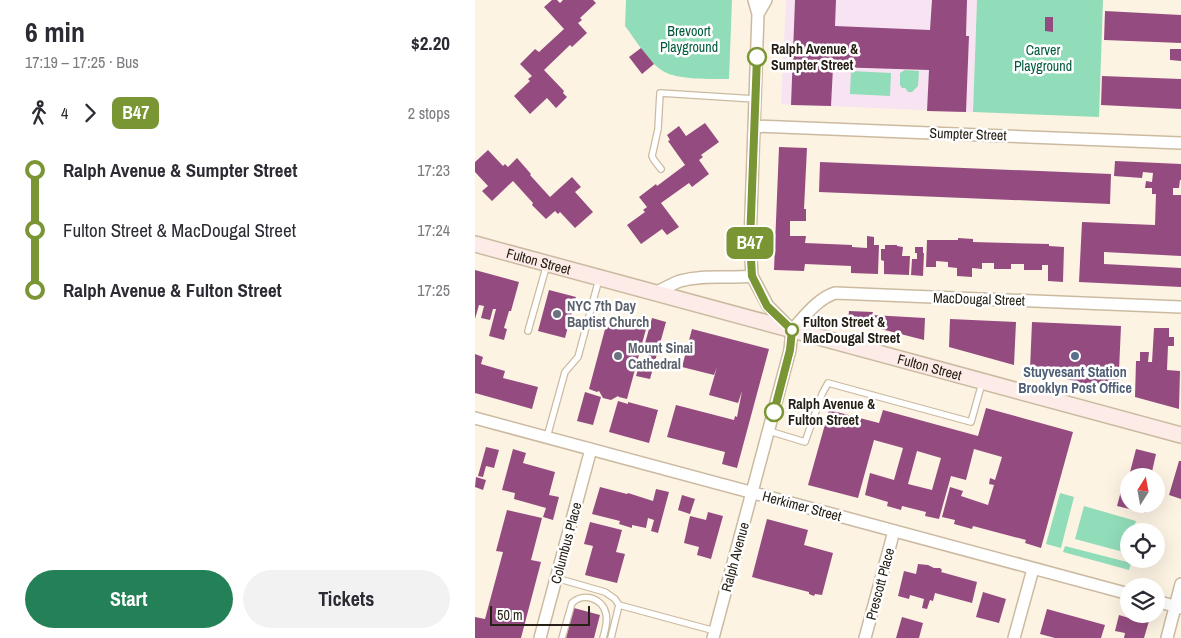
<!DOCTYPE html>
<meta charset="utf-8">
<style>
:root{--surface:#fff;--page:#f2f2f3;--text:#2b2b33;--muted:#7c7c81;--accent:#248056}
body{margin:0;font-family:"Archivo Narrow",sans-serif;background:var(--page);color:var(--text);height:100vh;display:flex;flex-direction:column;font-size:19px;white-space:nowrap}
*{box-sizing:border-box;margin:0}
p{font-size:16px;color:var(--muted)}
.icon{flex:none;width:28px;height:28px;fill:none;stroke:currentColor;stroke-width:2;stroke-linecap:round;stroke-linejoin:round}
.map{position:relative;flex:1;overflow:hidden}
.panel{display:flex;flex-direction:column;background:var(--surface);width:475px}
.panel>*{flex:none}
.badge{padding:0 10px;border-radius:8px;font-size:18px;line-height:32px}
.needle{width:32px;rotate:11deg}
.controls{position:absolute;left:645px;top:468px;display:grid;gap:10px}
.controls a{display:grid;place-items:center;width:45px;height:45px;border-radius:50%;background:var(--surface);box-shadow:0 5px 20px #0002;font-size:25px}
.scale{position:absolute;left:15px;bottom:12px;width:100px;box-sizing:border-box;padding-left:5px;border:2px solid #262016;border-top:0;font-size:14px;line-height:18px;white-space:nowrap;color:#262016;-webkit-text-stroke:4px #fff;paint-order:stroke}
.map>.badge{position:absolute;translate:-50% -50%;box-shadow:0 0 0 2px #fff}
.legs{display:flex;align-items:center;gap:8px;height:55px;padding:0 25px;font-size:16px}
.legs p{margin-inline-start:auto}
.headline{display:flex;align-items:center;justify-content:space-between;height:85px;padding:0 25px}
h1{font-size:28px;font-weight:800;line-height:38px}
.action{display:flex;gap:10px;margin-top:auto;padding:10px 25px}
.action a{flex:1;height:58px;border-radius:30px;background:var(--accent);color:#fff;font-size:20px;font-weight:800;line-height:58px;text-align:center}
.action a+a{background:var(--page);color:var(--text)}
ul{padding:0 25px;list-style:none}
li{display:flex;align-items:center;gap:18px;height:60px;font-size:19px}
li i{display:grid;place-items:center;width:8px;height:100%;margin:0 6px;background:currentColor}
li i::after{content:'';width:12px;height:12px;margin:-6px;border:4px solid;border-radius:50%;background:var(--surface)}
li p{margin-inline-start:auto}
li:first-child i{background:linear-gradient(#0000 50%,currentColor 0)}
li:last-child i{background:linear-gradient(currentColor 50%,#0000 0)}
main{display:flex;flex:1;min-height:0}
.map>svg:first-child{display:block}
.education{fill:#f8e3f2}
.green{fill:#91dcb9}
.building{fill:#944c80;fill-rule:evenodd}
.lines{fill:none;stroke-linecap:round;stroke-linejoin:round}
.service-casing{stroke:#cbbaa0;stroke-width:8}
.minor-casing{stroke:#cbbaa0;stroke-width:14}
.secondary-casing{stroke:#cbbaa0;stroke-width:18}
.service{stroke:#fff;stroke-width:5.5}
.minor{stroke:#fff;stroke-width:11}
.secondary{stroke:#fdebe7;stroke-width:15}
.line-1-casing{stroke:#fff;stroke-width:11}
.line-1{stroke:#799534;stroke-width:8}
.stop-1-dot{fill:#fff;stroke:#799534;stroke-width:2.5}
.worship-dot{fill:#6b7280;stroke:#fff;stroke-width:2}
.service-dot{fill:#5c6f8a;stroke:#fff;stroke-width:2}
.labels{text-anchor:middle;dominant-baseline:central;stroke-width:5;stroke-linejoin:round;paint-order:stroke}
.park-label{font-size:14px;fill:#025a3d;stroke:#fff}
.stop-label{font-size:14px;font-weight:bold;fill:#262016;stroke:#fff;text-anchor:start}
.street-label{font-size:14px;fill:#262016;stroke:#fff}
.worship-label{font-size:14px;font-weight:bold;fill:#5b616d;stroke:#fff;text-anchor:start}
.service-label{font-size:14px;font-weight:bold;fill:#4e5e75;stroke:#fff}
</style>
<main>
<section class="panel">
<div class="headline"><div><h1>6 min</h1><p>17:19 – 17:25 · Bus</p></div><b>$2.20</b></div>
<div class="legs"><svg class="icon" aria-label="walk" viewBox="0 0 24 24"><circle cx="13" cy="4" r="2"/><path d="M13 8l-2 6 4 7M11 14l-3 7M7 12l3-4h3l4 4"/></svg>4<svg class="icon" aria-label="forward" viewBox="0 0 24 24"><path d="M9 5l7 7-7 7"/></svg><b class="badge" style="background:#799534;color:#fff">B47</b><p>2 stops</p></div>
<ul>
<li><i style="color:#799534"></i><b>Ralph Avenue &amp; Sumpter Street</b><p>17:23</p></li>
<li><i style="color:#799534"></i><span>Fulton Street &amp; MacDougal Street</span><p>17:24</p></li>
<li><i style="color:#799534"></i><b>Ralph Avenue &amp; Fulton Street</b><p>17:25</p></li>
</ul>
<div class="action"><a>Start</a><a>Tickets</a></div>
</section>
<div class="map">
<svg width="706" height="638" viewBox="0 0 706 638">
<rect width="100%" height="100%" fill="#fdf3e3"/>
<path class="education" d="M311,0H502L498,112H491L306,104Z"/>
<path class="green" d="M151,0H257L254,79C238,79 201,80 188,71C174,63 160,39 150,26Z
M502,0H628L624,117L498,112Z
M430,70L444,71L443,86L437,92H433L430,88H427L425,85V73Z
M376,71L416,73L415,96L375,94Z
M585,493L599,497L586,548L571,544Z
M609,506L661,521L658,531H654V546L652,553L600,539Z
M590,546L656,563L654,570L588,552Z"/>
<path class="building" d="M77,0H82L85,3L88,0H118L121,3L105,18L107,20L103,23L112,33L97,47L95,45L69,70L89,91L88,93L92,97L81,108L72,98L55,114L39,96L55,81L53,79L57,76L45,64L60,49L64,52L89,29L69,7Z
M320,0H361L360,26L455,30L457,0H492L491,36H494L491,112L452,111L454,70L358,67L356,106L316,105Z
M630,11L706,15V43L629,40Z
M570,17H578V32L570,31Z
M166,48L179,64L167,74L154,57Z
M695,49H706V61L695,60Z
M627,76L706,79V109L626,105Z
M230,123L244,142L226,155L228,157L224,160L234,174L217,187L214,183L186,203L204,227L192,235L187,229L166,244L152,225L170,212L168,210L172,207L164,197L181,184L182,186L210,165L193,141L195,140L192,135L204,126L211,136Z
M304,147L332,148L329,209H331V221H315V236H331L330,243L377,245V247L392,248V236L399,237V245H404L403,274L376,273V266L330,264L329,271L299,270Z
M13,150L28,166L30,164L33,167L42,158L56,174L55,175L75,197L97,177L106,187L100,192L118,212L100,228L85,212L83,214L80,211L71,219L57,205L58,203L38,181L17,201L7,191L13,186L0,172V162Z
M640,161L706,164V180H705L704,188H698V195H706V256L629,252V264L706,268V287L604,282L607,222L680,225L681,194H677V188H670L671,181L677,182L678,173L668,172L667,178L639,176Z
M345,162L636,174L635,204L344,192Z
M483,238L498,239V242L574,244V246L589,247L588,282L573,281V265H567V270H549V264H536V269H519V263H507V269L497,268V277L482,276V268L473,267V262L461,261V267H451L452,240H483Z
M410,245H422V246L428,247L427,256H435L434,275L409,274V261L406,260V249H410Z
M440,247H448V253H449L448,276L436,275L437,259H442V253H440Z
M0,270L44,282L36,311H34L29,328L32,329L29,340L14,336L21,309H18L15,320L6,318L9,306L4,305L0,319Z
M74,290L101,297L90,338L63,331Z
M374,311L398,312L397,315L450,318L449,340L394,326V329L373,323Z
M146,317L161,321L159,326L171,329L152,399L144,397L143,396L136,400L128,398L124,391L122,392L114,389L133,318L145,322Z
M177,318L191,322L175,379L161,376L164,366L170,367L175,348L169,347Z
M475,319L541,322L539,365L474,347Z
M557,322L646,326L643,393L555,369Z
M679,328H694V337H699V346H693L692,370L705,371L704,409L660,397L661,361H665V352H674L673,362H677Z
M217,329L294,349L262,468L247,464L250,452L192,437L201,405L259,420L260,416L262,417L267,391L263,403L234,395L242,367L239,375L207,367Z
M0,354L8,357L6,364L30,371L28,378L63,387L57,409L0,393Z
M110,392L126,397L118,425L102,421Z
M143,401L153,404V402L183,410L174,443L134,432Z
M511,408L598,432L566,548L550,543L551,540L498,526L497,529L479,524L480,520L467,517L475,487L488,491L486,496L513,505L519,485L514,484L515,478L520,480L527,457L499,449L491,480L476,476L464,519L450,516L451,512L427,506L426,510L412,506L413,502L390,495L395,473L419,480L428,448L399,440L383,498L333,485L354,410L404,423L408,410L503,436ZM442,451L466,458L457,490L433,484Z
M11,447L24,450L19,468L11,466L8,477L3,476Z
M38,449L51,453L48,463L80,472L74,495L84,497L78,520L68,517L71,508L39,499L40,493L27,490Z
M661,449L681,454L676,476H654Z
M704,461H706V499L694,495Z
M1,477L11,480L8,490L0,487Z
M649,480L654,482V504H673L671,513L642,506Z
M125,487L152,494L153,493L178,501L181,489L194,492L183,533L176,531L179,520L173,518L171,528L157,525V528L144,524L145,521L117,514Z
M207,495L220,499L215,514L203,510Z
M32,510L67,518L56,560L66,562L46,638H0V617L10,619L28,552L21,551Z
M233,512L248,516L236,559L222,555L224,547L209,543L215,516L231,520Z
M292,519L333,530L329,545L358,553L347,595L340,594L339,596L334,594V592L277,577Z
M115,522L147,530L141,552L150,554L142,583L110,575L118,546L109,544Z
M443,564L453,565L459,568H465L467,570L466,572L502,582L497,603L460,593L458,601L455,600L452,609L447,608L449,599L435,595L434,599L423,596L429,571L441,574Z
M508,592L531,599L524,623L501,617Z
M99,608L125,615L119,638H91Z
M572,609L630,625L626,638H580L565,634Z
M644,615L654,618L655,616L674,621L669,638H649L650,633L640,631Z
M427,617L448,623L444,638H421Z"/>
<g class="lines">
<defs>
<path id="service" d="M186,169L179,160L177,156L183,129L185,93L280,99
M53,331L72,264
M294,431L330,442L347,394L353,383L496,422L507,383
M72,437L90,372L103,357L124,279
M81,578L130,592L140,599L144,605L136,638
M144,605L240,631
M87,638L97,603C108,592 128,598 131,614C133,622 130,630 128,638"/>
<path id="minor" d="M283,14L291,0
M279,126L706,143
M180,293C188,289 197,284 205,281C229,274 253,279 277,276
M317,330C330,316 342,299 360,293L706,307
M0,418L654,594
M681,601L706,608
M65,638L116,449
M238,638L315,350L317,330L293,306L277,276L275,242L283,14L279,0
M390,638L419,531
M539,638L558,569
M692,638L706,584"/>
<g id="secondary">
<path id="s1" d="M0,244L706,435"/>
</g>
</defs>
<use href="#service" class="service-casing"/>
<use href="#minor" class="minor-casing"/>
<use href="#secondary" class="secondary-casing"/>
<use href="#service" class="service"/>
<use href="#minor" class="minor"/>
<use href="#secondary" class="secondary"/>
</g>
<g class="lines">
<defs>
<path id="line-1" d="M282,57L275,242L277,276L292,306L317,330L315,350L299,412"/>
</defs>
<use href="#line-1" class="line-1-casing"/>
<use href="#line-1" class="line-1"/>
</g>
<g class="stop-1-dot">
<circle cx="282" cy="57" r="9"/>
<circle cx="317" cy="330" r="6"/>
<circle cx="299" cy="412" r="9"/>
</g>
<g class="worship-dot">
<circle cx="82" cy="314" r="5"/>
<circle cx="143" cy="356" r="5"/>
</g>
<circle class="service-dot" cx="600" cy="356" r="5"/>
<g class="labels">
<g class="park-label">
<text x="214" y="31">Brevoort<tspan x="214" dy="16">Playground</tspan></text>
<text x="568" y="50">Carver<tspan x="568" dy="16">Playground</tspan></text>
</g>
<g class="stop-label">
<text x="296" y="49">Ralph Avenue &amp;<tspan x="296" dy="16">Sumpter Street</tspan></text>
<text x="328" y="322">Fulton Street &amp;<tspan x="328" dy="16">MacDougal Street</tspan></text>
<text x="313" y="404">Ralph Avenue &amp;<tspan x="313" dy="16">Fulton Street</tspan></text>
</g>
<g class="street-label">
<text transform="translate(493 134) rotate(2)">Sumpter Street</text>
<text stroke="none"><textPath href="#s1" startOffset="66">Fulton Street</textPath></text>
<text transform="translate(504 299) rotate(2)">MacDougal Street</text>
<text stroke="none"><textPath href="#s1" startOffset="471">Fulton Street</textPath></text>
<text transform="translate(327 506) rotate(15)">Herkimer Street</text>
<text transform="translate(91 543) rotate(-75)">Columbus Place</text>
<text transform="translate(260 557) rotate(-75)">Ralph Avenue</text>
<text transform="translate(405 584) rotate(-75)">Prescott Place</text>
</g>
<g class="worship-label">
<text x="92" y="306">NYC 7th Day<tspan x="92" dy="16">Baptist Church</tspan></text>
<text x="153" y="348">Mount Sinai<tspan x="153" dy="16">Cathedral</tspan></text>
</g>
<g class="service-label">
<text x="600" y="372">Stuyvesant Station<tspan x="600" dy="16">Brooklyn Post Office</tspan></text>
</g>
</g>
</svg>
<div class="controls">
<a><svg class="needle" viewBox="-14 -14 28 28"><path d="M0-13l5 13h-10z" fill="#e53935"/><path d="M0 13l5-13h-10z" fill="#7c7c81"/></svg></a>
<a><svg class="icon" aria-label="locate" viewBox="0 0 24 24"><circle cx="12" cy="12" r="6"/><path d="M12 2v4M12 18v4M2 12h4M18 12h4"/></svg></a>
<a><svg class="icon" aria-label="layers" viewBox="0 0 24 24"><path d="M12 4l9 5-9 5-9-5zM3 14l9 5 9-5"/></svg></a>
</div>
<div class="scale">50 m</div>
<b class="badge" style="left:275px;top:243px;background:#799534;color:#fff">B47</b>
</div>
</main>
